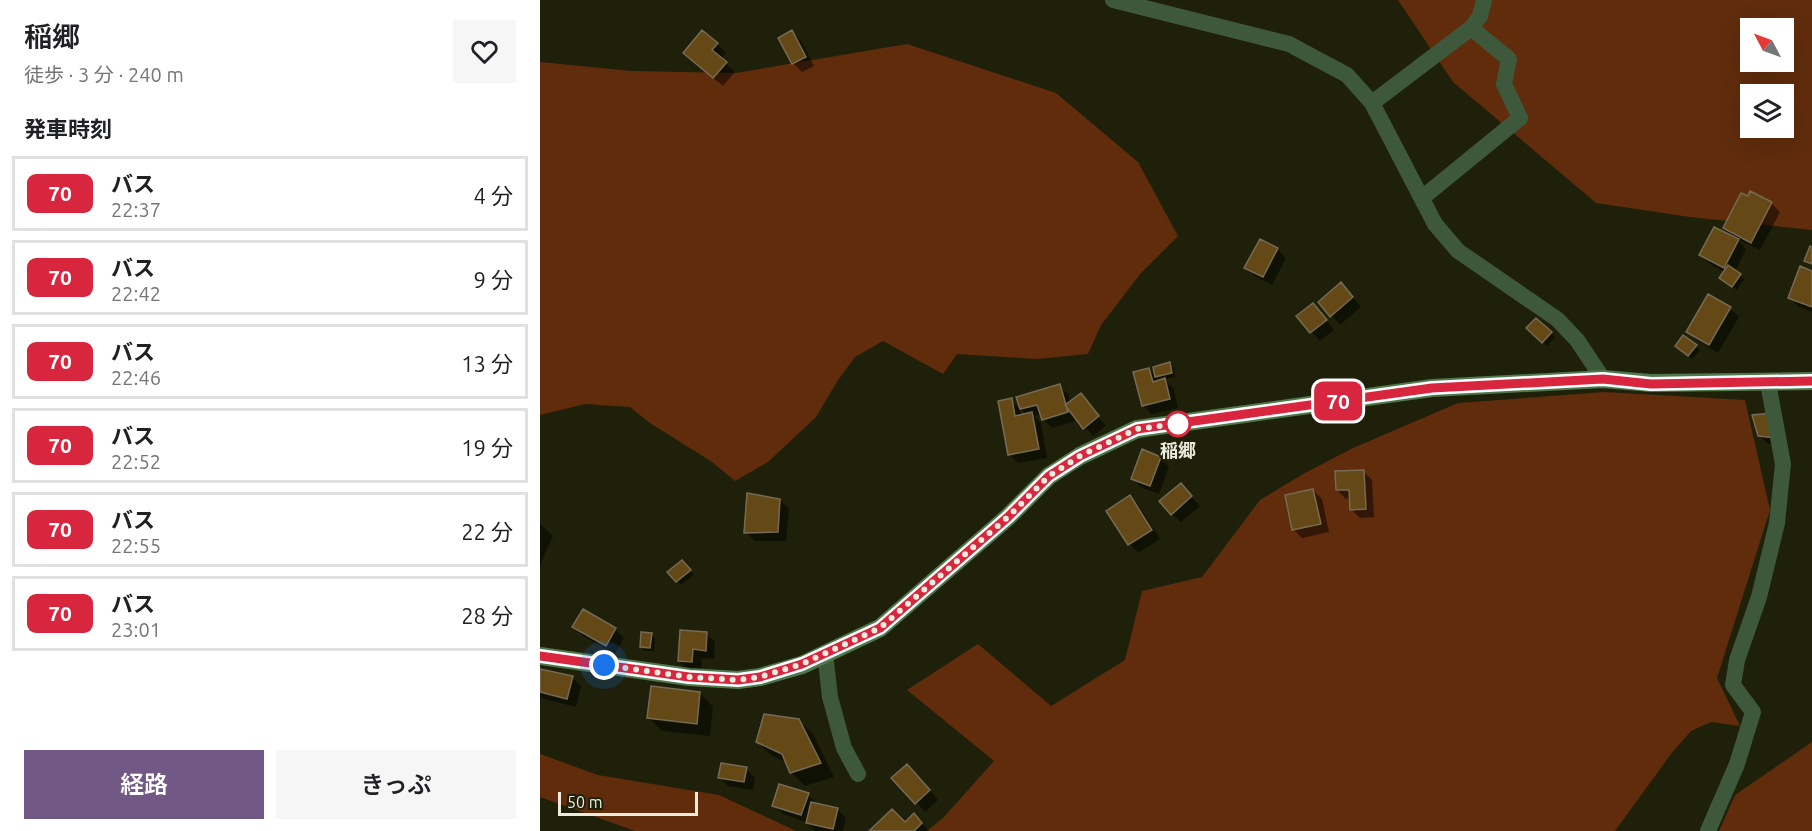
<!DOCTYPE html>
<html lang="ja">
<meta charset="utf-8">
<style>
:root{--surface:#fff;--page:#f6f6f6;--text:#202124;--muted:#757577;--line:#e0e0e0;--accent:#725884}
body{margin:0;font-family:Ubuntu,"Noto Sans JP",sans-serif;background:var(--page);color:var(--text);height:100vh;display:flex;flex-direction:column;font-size:22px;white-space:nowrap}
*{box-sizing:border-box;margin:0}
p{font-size:20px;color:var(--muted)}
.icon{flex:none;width:33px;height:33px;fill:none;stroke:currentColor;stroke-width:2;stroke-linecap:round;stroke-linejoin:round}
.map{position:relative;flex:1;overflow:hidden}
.drawer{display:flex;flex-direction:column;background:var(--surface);width:540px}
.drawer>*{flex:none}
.badge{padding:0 12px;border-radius:9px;font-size:21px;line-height:39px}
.needle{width:39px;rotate:311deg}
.controls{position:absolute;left:1200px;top:18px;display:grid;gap:12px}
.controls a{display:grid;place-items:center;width:54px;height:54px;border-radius:0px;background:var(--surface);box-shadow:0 6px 24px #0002;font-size:30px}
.scale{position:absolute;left:18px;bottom:15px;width:140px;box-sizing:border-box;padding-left:6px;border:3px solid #ebecde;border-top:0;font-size:16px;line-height:21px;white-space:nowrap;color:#ebecde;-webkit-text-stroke:4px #1e200a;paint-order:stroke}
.you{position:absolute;width:30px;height:30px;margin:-15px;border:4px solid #fff;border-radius:50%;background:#1a73e8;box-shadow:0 0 0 9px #1a73e833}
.map>.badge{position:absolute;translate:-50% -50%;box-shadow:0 0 0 3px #fff}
h2{padding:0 24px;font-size:22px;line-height:54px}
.round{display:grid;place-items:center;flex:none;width:63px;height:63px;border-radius:0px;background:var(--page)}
.overview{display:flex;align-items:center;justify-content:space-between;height:102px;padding:0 24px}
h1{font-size:28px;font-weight:600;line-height:45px}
.primary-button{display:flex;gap:12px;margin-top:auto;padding:12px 24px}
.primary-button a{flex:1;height:69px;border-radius:0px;background:var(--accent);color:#fff;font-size:24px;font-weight:600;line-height:69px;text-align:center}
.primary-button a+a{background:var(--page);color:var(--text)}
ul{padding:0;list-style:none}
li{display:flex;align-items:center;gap:18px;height:75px;margin:0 12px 9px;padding:0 12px;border:3px solid var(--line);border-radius:0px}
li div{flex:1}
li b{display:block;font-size:22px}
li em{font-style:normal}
li .badge{min-width:66px;font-weight:700;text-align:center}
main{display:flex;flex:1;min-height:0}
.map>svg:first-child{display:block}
.green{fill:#602c0c;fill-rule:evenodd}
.shadow{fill:#0007}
.building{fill:#644917;stroke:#776a54;stroke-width:1.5}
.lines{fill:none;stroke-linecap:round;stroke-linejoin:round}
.minor{stroke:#3d583b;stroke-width:16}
.secondary{stroke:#4d784b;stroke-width:18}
.line-casing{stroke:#fff;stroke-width:14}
.line{stroke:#d7263d;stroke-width:9}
.walk{stroke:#ebecde;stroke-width:6;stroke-dasharray:0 10.8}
.stop-dot{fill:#fff;stroke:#d7263d;stroke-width:3}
.labels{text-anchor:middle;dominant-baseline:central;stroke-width:4.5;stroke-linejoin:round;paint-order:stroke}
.stop-label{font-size:18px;font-weight:bold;fill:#ebecde;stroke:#1e200a}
</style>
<main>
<section class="drawer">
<div class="overview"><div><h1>稲郷</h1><p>徒歩 · 3 分 · 240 m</p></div><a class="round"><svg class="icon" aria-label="heart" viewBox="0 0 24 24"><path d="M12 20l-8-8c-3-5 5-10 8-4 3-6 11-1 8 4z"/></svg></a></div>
<h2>発車時刻</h2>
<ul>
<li><span class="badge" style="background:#d7263d;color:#fff">70</span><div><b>バス</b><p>22:37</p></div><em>4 分</em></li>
<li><span class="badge" style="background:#d7263d;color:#fff">70</span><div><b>バス</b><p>22:42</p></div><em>9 分</em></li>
<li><span class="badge" style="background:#d7263d;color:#fff">70</span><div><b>バス</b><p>22:46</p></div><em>13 分</em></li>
<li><span class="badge" style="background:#d7263d;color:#fff">70</span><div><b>バス</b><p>22:52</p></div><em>19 分</em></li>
<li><span class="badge" style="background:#d7263d;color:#fff">70</span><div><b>バス</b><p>22:55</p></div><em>22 分</em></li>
<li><span class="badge" style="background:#d7263d;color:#fff">70</span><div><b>バス</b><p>23:01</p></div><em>28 分</em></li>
</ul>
<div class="primary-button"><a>経路</a><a>きっぷ</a></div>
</section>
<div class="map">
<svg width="1272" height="831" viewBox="0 0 1272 831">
<rect width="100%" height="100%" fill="#1e200a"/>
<path class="green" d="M858,0H1272V230L1150,217L1056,203L913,82ZM1210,28H1244V62H1210ZM1210,94H1244V128H1210Z
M367,44L516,93L598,162L638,236L601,273L561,325L548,354L497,359L417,354L403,374L343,341L315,357L298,380L276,417L228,462L195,481L172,462L110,423L90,407L45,404L0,415V62L91,71L196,73Z
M1065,392L1205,400L1230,510L1177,678L1200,726L1171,722L1151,731L1131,754L1075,831H387L403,818L454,761L367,690L438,644L511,706L585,660L602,591L662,577L720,500L763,474L813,448L918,403Z
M1272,742V831H1179L1195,795Z
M0,754L58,775L179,795L256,831H95L0,797Z"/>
<path class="shadow" d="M252,32L261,41L274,66L262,72L253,63Z
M177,44L186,53L181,59L195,72L183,86L154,62Z
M1231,203L1240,212L1220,250L1197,239L1206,249L1195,272L1204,279L1197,290L1185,282V272L1170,264L1161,255L1195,238L1185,228Z
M737,249L746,258L732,285L715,276L706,267Z
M1272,272V312L1258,306L1250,298Z
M809,293L821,307L800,325L780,302Z
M1190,308L1199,317L1178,353L1157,340L1148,332Z
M782,314L794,330L780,341L759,317Z
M996,320L1015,337L1007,346L988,328Z
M1156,346L1160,350L1153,359L1141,350Z
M629,364L634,368L635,377L624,379L634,389L638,408L612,414L603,405L609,369L617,378L615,368Z
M519,386L528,394L530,403L541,395L566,426L553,436L538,420L512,428L503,419L502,414L494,416L501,423L507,458L478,463L469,454L471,400L480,409L481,416L487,415L481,409Z
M1232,414L1244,446L1228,444L1219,435Z
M620,458L629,467L619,494L602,488L593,479Z
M823,471L832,480L834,517L820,518L811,509L810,498L806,499L797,490Z
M773,490L782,499L789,532L762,538L753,529Z
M649,494L660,506L641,522L632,514Z
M590,497L599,506L620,539L598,553L590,544L568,511Z
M240,500L249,509L246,541H215L206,532Z
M0,524L13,536L0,565Z
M146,566L154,575L141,585L130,572Z
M34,627L75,629L84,638L75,654L43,636Z
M111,634L115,638L114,651H105L101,647Z
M166,634L175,642L174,659L162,658L161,671L148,670L139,661Z
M0,670L32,677L41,686L36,707L0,698Z
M160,693L173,707L170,736L122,731L109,718Z
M259,720L273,734L294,777L265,786L251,772L247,763L231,755L217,742Z
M206,769L215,778L213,790L188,786L179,777Z
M375,774L398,800L385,812L354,778Z
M268,795L278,805L297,809L306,818L303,831H275L266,822L243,814L234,806Z
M374,815L389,831H331L365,824Z"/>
<path class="building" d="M162,30L178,43L172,50L187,62L173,78L143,53Z
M252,30L266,57L252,64L238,38Z
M1210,191L1232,202L1211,243L1183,228L1201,193L1208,196Z
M1174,227L1199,239L1184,268L1159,255Z
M720,239L738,248L723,277L704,268Z
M1270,246L1272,247V264L1264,261Z
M1188,265L1201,274L1192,287L1179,278Z
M1260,266L1272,271V307L1248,298Z
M801,282L813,297L790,317L778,302Z
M1168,294L1191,307L1169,345L1146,332Z
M773,303L787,320L770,333L756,316Z
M996,318L1012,332L1002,343L986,328Z
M1143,335L1157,345L1148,356L1135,346Z
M630,362L632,373L615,377L613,367Z
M609,368L613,382L625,378L630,399L602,406L593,372Z
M520,384L528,412L502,420L497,405L480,409L476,397Z
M541,393L559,416L543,429L525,405Z
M472,398L475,416L492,412L499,449L468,455L458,401Z
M1232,413L1236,438L1218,436L1212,415Z
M602,449L621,457L610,486L591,479Z
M824,470L826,509L810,510L809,490H796L795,471Z
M641,483L652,496L631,515L619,501Z
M773,489L781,524L752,530L745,495Z
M207,493L240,499L238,532L204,533Z
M590,495L612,530L588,545L566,511Z
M142,560L151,570L136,582L127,572Z
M43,609L76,628L66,646L32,627Z
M140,630L167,632L166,651L153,649L152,662L138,661Z
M101,632L112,633L110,648L100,647Z
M0,669L33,676L27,699L0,692Z
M111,686L160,692L157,724L107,718Z
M224,714L259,719L281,763L250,773L242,754L216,742Z
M181,763L207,767L204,782L178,778Z
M367,764L390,790L375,804L351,778Z
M239,784L269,793L261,815L232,806Z
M271,802L298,808L293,829L266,823Z
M352,809L365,822L374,813L382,823L374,831H329Z"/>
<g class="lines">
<path class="minor" d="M573,0L749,44L807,75L832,103L895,224L918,251L1017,319L1037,340L1063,379
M832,103L931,28L940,16L944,0
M882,198L980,118L964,84L969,59L931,28
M285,653L290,697L304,748L318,774
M1168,831L1197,764L1213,712L1193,685L1197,660L1219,597L1237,523L1243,464L1228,383"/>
<path class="secondary" d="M0,656L149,677L198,680L220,677L262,665L340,628L468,517L509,476L540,456L597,429L892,388L1063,379L1111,383L1272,381"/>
</g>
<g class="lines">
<defs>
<path id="line" d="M0,656L149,677L198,680L220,677L262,664L340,628L468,517L509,476L540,456L597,429L892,388L1063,379L1111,384L1272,381"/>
</defs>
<use href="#line" class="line-casing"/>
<use href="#line" class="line"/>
<path class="walk" d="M64,665L149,677L198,680L220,677L262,664L340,628L468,517L509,476L540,456L597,429L641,423L638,424"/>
</g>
<circle class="stop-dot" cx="638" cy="424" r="12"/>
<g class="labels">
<g class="stop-label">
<text x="638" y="450">稲郷</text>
</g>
</g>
</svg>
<div class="controls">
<a><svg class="needle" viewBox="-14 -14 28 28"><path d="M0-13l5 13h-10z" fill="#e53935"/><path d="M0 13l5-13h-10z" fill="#757577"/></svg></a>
<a><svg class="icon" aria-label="layers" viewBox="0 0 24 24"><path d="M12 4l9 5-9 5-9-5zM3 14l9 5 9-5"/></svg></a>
</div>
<div class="scale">50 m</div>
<div class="you" style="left:64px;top:665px"></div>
<b class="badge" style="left:798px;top:401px;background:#d7263d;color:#fff">70</b>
</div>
</main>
